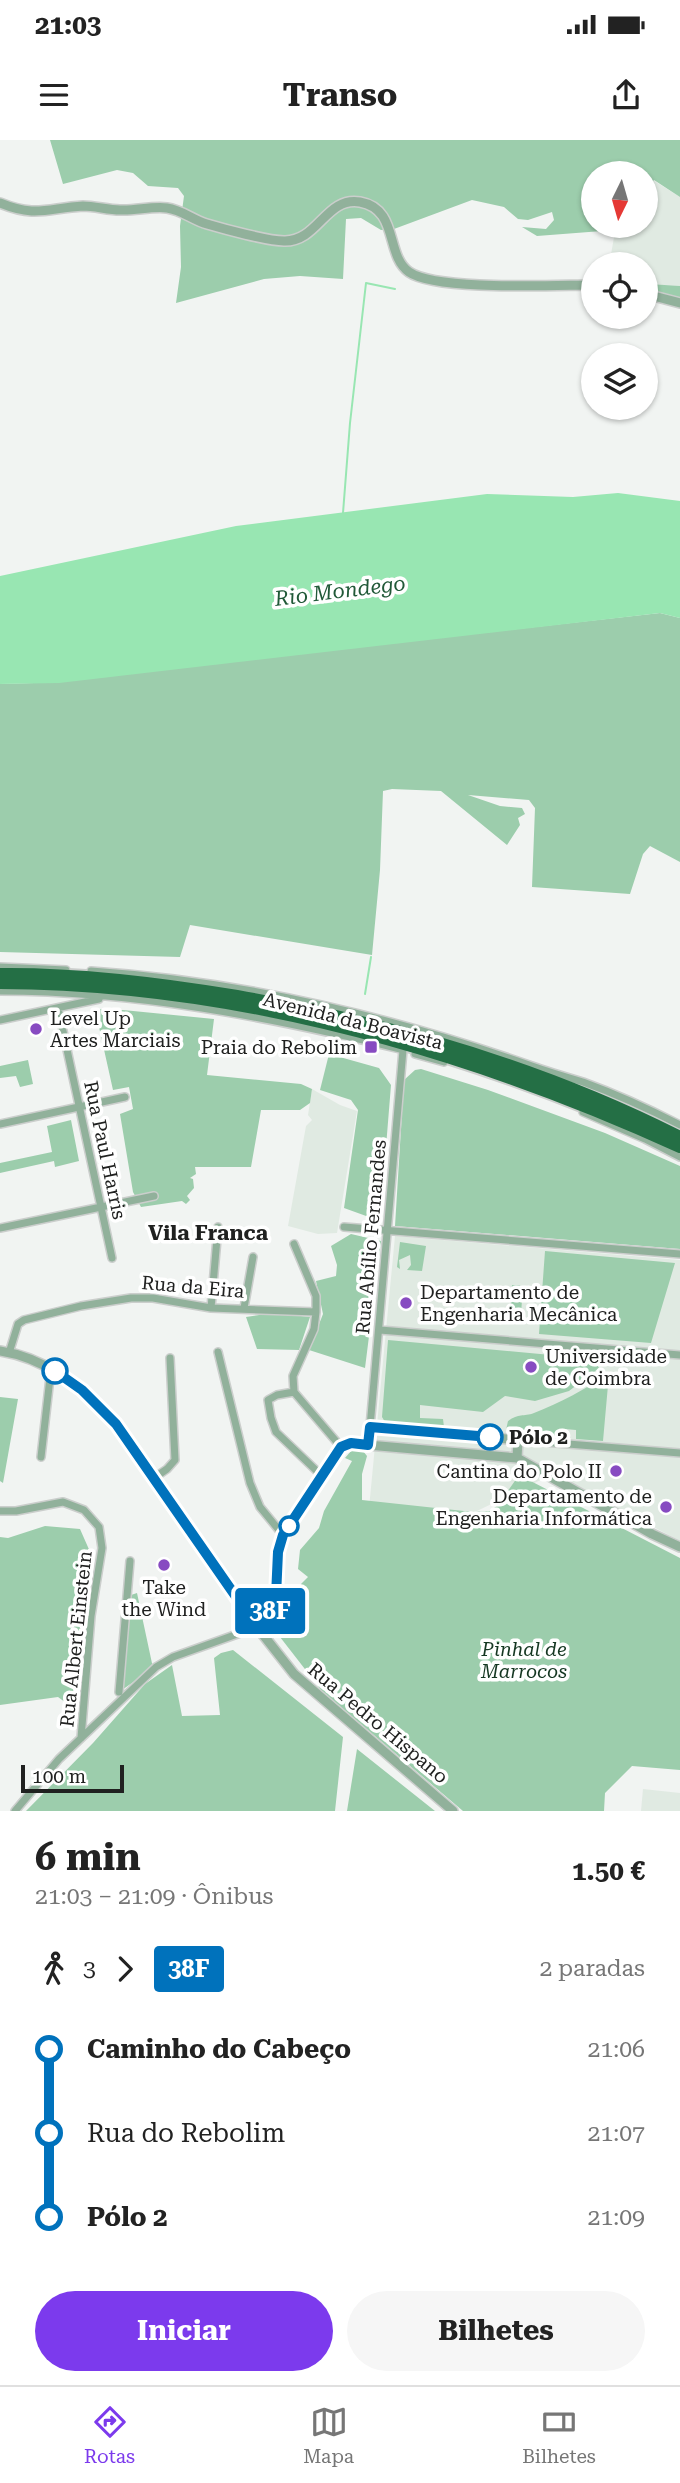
<!DOCTYPE html>
<html lang="pt">
<meta charset="utf-8">
<style>
:root{--surface:#fff;--page:#f6f6f6;--text:#222;--muted:#767676;--line:#e0e0e0;--accent:#7c3aed}
body{margin:0;font-family:"Roboto Serif",serif;background:var(--page);color:var(--text);height:100vh;display:flex;flex-direction:column;font-size:26px;white-space:nowrap}
*{box-sizing:border-box;margin:0}
p{font-size:23px;color:var(--muted)}
.icon{flex:none;width:38px;height:38px;fill:none;stroke:currentColor;stroke-width:2;stroke-linecap:round;stroke-linejoin:round}
.map{position:relative;height:1671px;overflow:hidden}
.panel{display:flex;flex-direction:column;background:var(--surface);flex:1}
.panel>*{flex:none}
.badge{padding:0 14px;border-radius:5px;font-size:24px;line-height:46px}
.needle{width:46px;rotate:185deg}
.controls{position:absolute;left:581px;top:21px;display:grid;gap:14px}
.controls a{display:grid;place-items:center;width:77px;height:77px;border-radius:50%;background:var(--surface);box-shadow:0 2px 5px #0004;font-size:35px}
.scale{position:absolute;left:21px;bottom:18px;width:103px;box-sizing:border-box;padding-left:7px;border:4px solid #202120;border-top:0;font-size:19px;line-height:24px;white-space:nowrap;color:#202120;-webkit-text-stroke:5px #fff;paint-order:stroke}
.map>.badge{position:absolute;translate:-50% -50%;box-shadow:0 0 0 4px #fff}
.legs{display:flex;align-items:center;gap:10px;height:77px;padding:0 35px;font-size:23px}
.legs p{margin-inline-start:auto}
.head{display:flex;align-items:center;justify-content:space-between;height:119px;padding:0 35px}
h1{font-size:38px;font-weight:700;line-height:52px}
.button{display:flex;gap:14px;margin-top:auto;padding:14px 35px}
.button a{flex:1;height:80px;border-radius:42px;background:var(--accent);color:#fff;font-size:28px;font-weight:700;line-height:80px;text-align:center}
.button a+a{background:var(--page);color:var(--text)}
ul{padding:0 35px;list-style:none}
li{display:flex;align-items:center;gap:24px;height:84px;font-size:26px}
li i{display:grid;place-items:center;width:10px;height:100%;margin:0 9px;background:currentColor}
li i::after{content:'';width:18px;height:18px;margin:-9px;border:5px solid;border-radius:50%;background:var(--surface)}
li p{margin-inline-start:auto}
li:first-child i{background:linear-gradient(#0000 50%,currentColor 0)}
li:last-child i{background:linear-gradient(currentColor 50%,#0000 0)}
.status{display:flex;justify-content:space-between;align-items:center;height:49px;padding:0 35px;background:var(--surface);direction:ltr}
.status svg{height:19px;fill:currentColor}
header{display:flex;justify-content:space-between;align-items:center;height:91px;padding:0 35px;background:var(--surface);font-size:32px;font-weight:700}
.menu{display:flex;justify-content:space-around;align-items:center;height:98px;border-top:2px solid var(--line);background:var(--surface);font-size:19px;color:var(--muted)}
.menu a{display:grid;justify-items:center;gap:4px}
.menu .active{color:var(--accent)}
.map>svg:first-child{display:block}
.built{fill:#e0eae2}
.green{fill:#9ccdac}
.water{fill:#98e6b2}
.lines{fill:none;stroke-linecap:round;stroke-linejoin:round}
.stream{stroke:#98e6b2;stroke-width:2}
.minor-casing{stroke:#cbcecc;stroke-width:10}
.tertiary-casing{stroke:#cbcecc;stroke-width:12}
.trunk-casing{stroke:#cbcecc;stroke-width:16}
.minor{stroke:#91b19b;stroke-width:7}
.tertiary{stroke:#91b19b;stroke-width:9}
.trunk{stroke:#246f45;stroke-width:12}
.line-1-casing{stroke:#fff;stroke-width:16}
.line-1{stroke:#0072bc;stroke-width:10}
.poi-dot{fill:#874bc1;stroke:#fff;stroke-width:2.5}
.stop-1-dot{fill:#fff;stroke:#0072bc;stroke-width:3.5}
.labels{text-anchor:middle;dominant-baseline:central;stroke-width:7;stroke-linejoin:round;paint-order:stroke}
.poi-label{font-size:19px;fill:#202120;stroke:#fff;text-anchor:start}
.street-label{font-size:19px;fill:#202120;stroke:#fff}
.stop-label{font-size:19px;font-weight:bold;fill:#202120;stroke:#fff;text-anchor:start}
.park-label{font-size:19px;font-style:italic;fill:#153722;stroke:#fff}
.water-label{font-size:21px;font-style:italic;fill:#215938;stroke:#fff}
.neighbourhood-label{font-size:21px;font-weight:bold;fill:#202120;stroke:#fff}
</style>
<div class="status"><b>21:03</b><svg viewBox="0 0 49 12"><path d="M0 12V9h3v3zM5 12V6h3v6zM10 12V3h3v9zM15 12V0h3v12zM26 1h20v11H26zM47 4h2v5h-2z"/></svg></div>
<header><svg class="icon" aria-label="menu" viewBox="0 0 24 24"><path d="M4 6h16M4 12h16M4 18h16"/></svg>Transo<svg class="icon" aria-label="share" viewBox="0 0 24 24"><path d="M12 15V3M7 8l5-5 5 5M5 13v7h14v-7"/></svg></header>
<div class="map">
<svg width="680" height="1671" viewBox="0 0 680 1671">
<rect width="100%" height="100%" fill="#f1f4f2"/>
<path class="built" d="M653,40L680,57V146L646,144V124H611L610,120L616,86H646V49Z
M312,949L340,965L357,971L337,1093L318,1094L288,1086L306,986L312,980L308,975Z
M395,1096L680,1120V1401L553,1334L446,1386L368,1379Z
M643,1649L680,1653V1671H641Z"/>
<path class="green" d="M50,0H680V57L654,40L646,49V33H593V86H616L615,90L537,96L522,87L546,89L554,80L552,72L528,80L518,79L504,67L472,60L394,89L381,90L361,78L346,79L343,139L300,136L264,139L176,163L181,127L180,86L184,56L178,48L148,46L133,33L117,30L63,44Z
M649,144L680,146V159L647,150Z
M660,473L680,478V722L650,706L643,714L630,754L532,747L535,668L529,660L468,655L500,666L522,668L525,674L518,678L520,685L507,705L441,651L392,649L383,651L380,730L372,815L190,785L180,817L0,812V544L34,543Z
M95,869L123,870L214,879L207,935L301,944L312,949L310,963L300,970H261L251,1027H195L196,1034L190,1038L193,1039L194,1048L187,1056L190,1060L186,1064L182,1061L141,1067L133,1052L120,974L133,969L129,947L113,950Z
M329,914L379,928L391,945L380,1081L344,1068L358,970L351,960L320,950Z
M28,920L33,944L20,947L16,936L0,938V926Z
M421,929L488,950L605,993L680,1026V1109L395,1086L404,940L415,930Z
M71,980L79,1021L55,1027L54,1021L0,1033V1023L52,1012L47,986Z
M351,1094L381,1101L365,1228L309,1210L323,1174L316,1141L336,1136L337,1125L331,1106Z
M400,1102L426,1106L422,1131L407,1130L411,1125L410,1115L399,1120L400,1129L397,1127Z
M545,1111L675,1123L651,1203L539,1194Z
M512,1145L523,1146L521,1174L510,1173Z
M273,1173L310,1177L299,1210L257,1209L246,1177Z
M388,1200L594,1219L599,1228L569,1251L535,1261L505,1256L483,1272L420,1265V1278L443,1279L444,1287L385,1282L382,1277Z
M609,1234L603,1301L576,1299V1290L565,1289L564,1298L508,1293L506,1290L508,1281C519,1273 523,1277 534,1273C560,1263 585,1249 609,1234Z
M0,1257L18,1259L3,1343L0,1341Z
M351,1311H363L367,1316L362,1334V1360L473,1372L490,1371L498,1365L519,1335L680,1418V1630L632,1626L605,1653L604,1671H463L322,1551L273,1488L309,1459L300,1445L308,1437L298,1429L300,1410L319,1388L324,1371L352,1321L345,1318Z
M45,1386L80,1389L91,1414L73,1568L58,1557L0,1565V1397L8,1398Z
M137,1453L153,1528L122,1550L131,1455Z
M233,1510L343,1597L335,1671H26L93,1603L145,1544L172,1525L182,1576L220,1575L214,1518L221,1513Z
M357,1609L435,1671H347Z"/>
<path class="water" d="M618,353L680,361V478L660,473L59,543L0,544V436L236,386L487,354L573,357Z"/>
<g class="lines">
<path class="stream" d="M343,373L350,283L366,143L395,149
M365,854L371,817"/>
<defs>
<path id="minor" d="M0,827L66,830
M91,831C242,841 390,876 532,926C549,932 566,937 583,942C616,954 649,969 680,985
M0,851C136,851 269,877 400,909
M58,868L112,1118
M0,880L99,859
M415,914L444,922
M583,972L645,999L680,1017
M0,984L125,957
M344,1087L680,1114
M0,1088L154,1056
M294,1104L316,1156V1172L314,1189L293,1236L294,1252L341,1307
M211,1168L218,1087
M244,1168L253,1117
M380,1190L680,1215
M218,1212L250,1343L260,1367L283,1395
M9,1213L18,1184L24,1180L81,1166L131,1158H153L211,1168L316,1172
M294,1252L277,1255L268,1260L271,1278L276,1292L322,1336
M370,1287L403,910
M518,1300L680,1313
M41,1317L51,1229
M154,1338L167,1329L175,1320L170,1218
M0,1371H16L63,1362L84,1370L99,1387L102,1408L91,1476L81,1598
M119,1552L130,1421
M15,1671L59,1619L156,1527L173,1517L257,1487"/>
<path id="tertiary" d="M0,63C36,78 48,68 83,66C95,66 108,70 120,70C135,71 152,66 167,68C182,70 193,80 207,84C224,89 268,101 284,101C318,102 326,56 360,62C399,69 385,115 409,132C436,151 557,145 593,145
M646,154L680,163
M0,1211C47,1218 86,1250 116,1284L257,1487L294,1534L453,1671
M370,1287L518,1300L517,1318L368,1305Z
M517,1318L652,1394L680,1407
M257,1487L267,1478L276,1456L278,1412L283,1395L341,1307L350,1303L368,1305"/>
<path id="trunk" d="M0,834C79,833 159,843 237,856C389,883 542,927 680,997
M0,843C236,844 467,910 680,1007"/>
</defs>
<use href="#minor" class="minor-casing"/>
<use href="#tertiary" class="tertiary-casing"/>
<use href="#trunk" class="trunk-casing"/>
<use href="#minor" class="minor"/>
<use href="#tertiary" class="tertiary"/>
<use href="#trunk" class="trunk"/>
</g>
<g class="lines">
<defs>
<path id="line-1" d="M55,1231L82,1250L116,1284L257,1487L267,1478L276,1456L278,1412L283,1395L341,1307L351,1303L368,1305L370,1287L490,1297"/>
</defs>
<use href="#line-1" class="line-1-casing"/>
<use href="#line-1" class="line-1"/>
</g>
<g class="poi-dot">
<circle cx="36" cy="889" r="7"/>
<rect x="364" y="900" width="14" height="14" rx="3.5"/>
<circle cx="406" cy="1163" r="7"/>
<circle cx="531" cy="1227" r="7"/>
<circle cx="616" cy="1331" r="7"/>
<circle cx="666" cy="1367" r="7"/>
<circle cx="164" cy="1425" r="7"/>
</g>
<g class="stop-1-dot">
<circle cx="55" cy="1231" r="12"/>
<circle cx="490" cy="1297" r="12"/>
<circle cx="289" cy="1386" r="9"/>
</g>
<g class="labels">
<g class="poi-label">
<text x="50" y="878">Level Up<tspan x="50" dy="22">Artes Marciais</tspan></text>
<text x="357" y="907" text-anchor="end">Praia do Rebolim</text>
<text x="420" y="1152">Departamento de<tspan x="420" dy="22">Engenharia Mecânica</tspan></text>
<text x="545" y="1216">Universidade<tspan x="545" dy="22">de Coimbra</tspan></text>
<text x="602" y="1331" text-anchor="end">Cantina do Polo II</text>
<text x="652" y="1356" text-anchor="end">Departamento de<tspan x="652" dy="22">Engenharia Informática</tspan></text>
<text x="164" y="1447" text-anchor="middle">Take<tspan x="164" dy="22">the Wind</tspan></text>
</g>
<g class="street-label">
<text transform="translate(353 881) rotate(14)">Avenida da Boavista</text>
<text transform="translate(105 1010) rotate(78)">Rua Paul Harris</text>
<text transform="translate(371 1097) rotate(-85)">Rua Abílio Fernandes</text>
<text transform="translate(193 1147) rotate(5)">Rua da Eira</text>
<text transform="translate(76 1499) rotate(-84)">Rua Albert Einstein</text>
<text transform="translate(378 1583) rotate(40)">Rua Pedro Hispano</text>
</g>
<g class="stop-label">
<text x="509" y="1297">Pólo 2</text>
</g>
<g class="park-label">
<text x="524" y="1509">Pinhal de<tspan x="524" dy="22">Marrocos</tspan></text>
</g>
<g class="water-label">
<text transform="translate(340 451) rotate(-7)">Rio Mondego</text>
</g>
<g class="neighbourhood-label">
<text x="208" y="1093">Vila Franca</text>
</g>
</g>
</svg>
<div class="controls">
<a><svg class="needle" viewBox="-14 -14 28 28"><path d="M0-13l5 13h-10z" fill="#e53935"/><path d="M0 13l5-13h-10z" fill="#767676"/></svg></a>
<a><svg class="icon" aria-label="locate" viewBox="0 0 24 24"><circle cx="12" cy="12" r="6"/><path d="M12 2v4M12 18v4M2 12h4M18 12h4"/></svg></a>
<a><svg class="icon" aria-label="layers" viewBox="0 0 24 24"><path d="M12 4l9 5-9 5-9-5zM3 14l9 5 9-5"/></svg></a>
</div>
<div class="scale">100 m</div>
<b class="badge" style="left:270px;top:1471px;background:#0072bc;color:#fff">38F</b>
</div>
<section class="panel">
<div class="head"><div><h1>6 min</h1><p>21:03 – 21:09 · Ônibus</p></div><b>1.50 €</b></div>
<div class="legs"><svg class="icon" aria-label="walk" viewBox="0 0 24 24"><circle cx="13" cy="4" r="2"/><path d="M13 8l-2 6 4 7M11 14l-3 7M7 12l3-4h3l4 4"/></svg>3<svg class="icon" aria-label="forward" viewBox="0 0 24 24"><path d="M9 5l7 7-7 7"/></svg><b class="badge" style="background:#0072bc;color:#fff">38F</b><p>2 paradas</p></div>
<ul>
<li><i style="color:#0072bc"></i><b>Caminho do Cabeço</b><p>21:06</p></li>
<li><i style="color:#0072bc"></i><span>Rua do Rebolim</span><p>21:07</p></li>
<li><i style="color:#0072bc"></i><b>Pólo 2</b><p>21:09</p></li>
</ul>
<div class="button"><a>Iniciar</a><a>Bilhetes</a></div>
</section>
<nav class="menu">
<a class="active"><svg class="icon" aria-label="directions" viewBox="0 0 24 24"><path d="M12 3l9 9-9 9-9-9zM9 14v-3h6M13 9l2 2-2 2"/></svg>Rotas</a>
<a><svg class="icon" aria-label="map" viewBox="0 0 24 24"><path d="M3 6l6-2 6 2 6-2v14l-6 2-6-2-6 2zM9 4v14M15 6v14"/></svg>Mapa</a>
<a><svg class="icon" aria-label="tickets" viewBox="0 0 24 24"><path d="M3 7h18v10H3zM15 7v10"/></svg>Bilhetes</a>
</nav>
